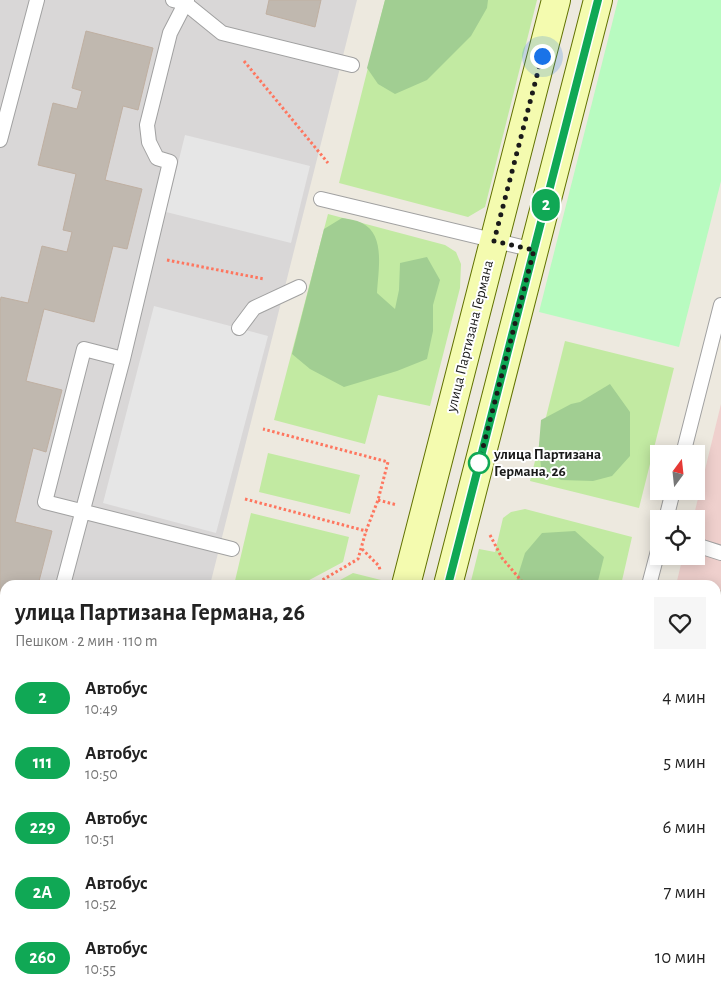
<!DOCTYPE html>
<html lang="ru">
<meta charset="utf-8">
<style>
:root{--surface:#fff;--page:#f6f6f6;--text:#222;--muted:#767676}
body{margin:0;font-family:"Alegreya Sans",sans-serif;background:var(--page);color:var(--text);height:100vh;display:flex;flex-direction:column;font-size:19px;white-space:nowrap}
*{box-sizing:border-box;margin:0}
p{font-size:16px;color:var(--muted)}
.icon{flex:none;width:28px;height:28px;fill:none;stroke:currentColor;stroke-width:2;stroke-linecap:round;stroke-linejoin:round}
.map{position:relative;flex:1;overflow:hidden}
.drawer{position:absolute;left:0px;top:580px;width:721px;height:421px;display:flex;flex-direction:column;background:var(--surface);border-radius:15px 15px 0 0;box-shadow:0 2px 12px #0003}
.drawer>*{flex:none}
.badge{padding:0 10px;border-radius:16px;font-size:18px;line-height:32px}
.needle{width:32px;rotate:15deg}
.buttons{position:absolute;left:650px;top:445px;display:grid;gap:10px}
.buttons a{display:grid;place-items:center;width:55px;height:55px;border-radius:0px;background:var(--surface);box-shadow:0 2px 12px #0003;font-size:25px}
.you{position:absolute;width:25px;height:25px;margin:-12px;border:4px solid #fff;border-radius:50%;background:#1a73e8;box-shadow:0 0 0 8px #1a73e833}
.map>.badge{position:absolute;translate:-50% -50%;box-shadow:0 0 0 2px #fff}
.round{display:grid;place-items:center;flex:none;width:52px;height:52px;border-radius:0px;background:var(--page)}
.overview{display:flex;align-items:center;justify-content:space-between;height:85px;padding:0 15px}
h1{font-size:24px;font-weight:600;line-height:38px}
ul{padding:0;list-style:none}
li{display:flex;align-items:center;gap:15px;height:65px;padding:0 15px}
li div{flex:1}
li b{display:block;font-size:19px}
li em{font-style:normal}
li .badge{min-width:55px;font-weight:700;text-align:center}
.map>svg:first-child{display:block}
.residential{fill:#d9d7d7}
.commercial{fill:#efd0cd}
.grass{fill:#c2eaa2}
.forest{fill:#a1ce92}
.park{fill:#b8fbc0}
.parking{fill:#e6e6e6}
.building{fill:#c0b8af;stroke:#bfafa1}
.lines{fill:none;stroke-linecap:round;stroke-linejoin:round}
.lane-casing{stroke:#a1a1a1;stroke-width:16}
.secondary-casing{stroke:#617201;stroke-width:30}
.path{stroke:#fe765f;stroke-width:3;stroke-dasharray:2.5 2.5;stroke-linecap:butt}
.lane{stroke:#fff;stroke-width:14}
.secondary{stroke:#f4fbaf;stroke-width:28}
.line-casing{stroke:#fff;stroke-width:11}
.line{stroke:#10a855;stroke-width:8}
.walk{stroke:#1a1a1a;stroke-width:5;stroke-dasharray:0 9}
.stop-dot{fill:#fff;stroke:#10a855;stroke-width:2.5}
.labels{text-anchor:middle;dominant-baseline:central;stroke-width:4;stroke-linejoin:round;paint-order:stroke}
.street-label{font-size:15px;fill:#1a1a1a;stroke:#fff}
.stop-label{font-size:15px;font-weight:bold;fill:#1a1a1a;stroke:#fff;text-anchor:start}
</style>
<div class="map">
<svg width="721" height="1001" viewBox="0 0 721 1001">
<rect width="100%" height="100%" fill="#ede9df"/>
<path class="residential" d="M0,0H357L210,585H5V996H106L104,1001H0Z
M716,809L721,810V1001H573L575,996H716Z"/>
<path class="commercial" d="M721,404V796L716,795V585H676L683,556H696V519H693Z"/>
<path class="grass" d="M385,0H537L485,207L468,217L339,183Z
M328,214L445,245L456,252L461,264L460,288L430,406L378,395L365,444L274,420Z
M565,341L674,368L639,508L530,481Z
M268,453L360,475L350,514L259,492Z
M525,509L632,537L621,585H470L479,549L495,552L503,518L511,512Z
M251,513L349,537L343,562L300,585H234Z
M353,573L385,581L384,585H331Z
M129,996H278L277,1001H128Z
M365,996H513L512,1001H364Z"/>
<path class="forest" d="M385,0H488L487,8L471,36L427,80L395,94L378,84L367,68Z
M342,218C348,219 356,220 362,223C386,235 378,271 377,293L395,309L399,290L400,263L427,257L440,280L433,305V331L427,359L397,371L344,387L310,369L292,354L324,229Z
M610,384L630,412V456L612,476L593,481L561,480L541,468L539,445L541,420L571,404L580,402Z
M575,531L604,557L597,585H515L525,553L542,533Z
M409,996H497L496,1001H407Z"/>
<path class="park" d="M618,0H721V181L679,347L539,312Z"/>
<path class="parking" d="M185,135L310,166L291,243L166,212Z
M154,306L268,336L216,533L103,503Z"/>
<path class="building" d="M269,0H321L315,27L266,14Z
M86,31L153,48L138,110L123,106L105,180L142,189L127,249L113,246L94,322L44,309L26,381L62,390L46,452L33,448L15,522L52,531L38,585H5V660L3,667L0,666V302L1,297L28,303L42,246L67,252L72,232L63,230L76,174L38,165L53,103L77,109L82,91L72,88Z
M716,590L721,591V644L716,643Z
M716,683L721,684L720,735L716,734Z
M721,896V938L716,937V915Z
M15,996H65L64,1001H14Z
M583,996H636L635,1001H582Z"/>
<g class="lines">
<defs>
<path id="lane" d="M173,0L185,3L222,33L352,65
M0,140L37,0
M321,199L534,250
M239,328L254,308L299,287
M123,359L84,349L45,502L232,549
M683,454L721,305
M666,519L673,491
M696,545L721,553
M63,585L123,359L170,162L157,158L149,142L147,125L170,33L187,0
M649,585L659,547
M0,690L5,691
M716,787L721,788
M0,807L5,791
M716,828L721,811
M671,1001L673,996"/>
<path id="secondary" d="M406,585L556,0
M448,585L598,0
M299,1001L301,996
M341,1001L343,996"/>
</defs>
<use href="#lane" class="lane-casing"/>
<use href="#secondary" class="secondary-casing"/>
<path class="path" d="M244,61L328,163
M167,260L264,279
M245,499L366,531L378,500L388,462L263,429
M378,500L397,505
M490,535L502,558L525,585
M362,549L379,566L380,570
M314,585L358,559L366,531
M716,661L721,663"/>
<use href="#lane" class="lane"/>
<use href="#secondary" class="secondary"/>
</g>
<g class="lines">
<defs>
<path id="line" d="M448,585L598,0"/>
</defs>
<use href="#line" class="line-casing"/>
<use href="#line" class="line"/>
<path class="walk" d="M479,463L534,250L494,241L542,56"/>
</g>
<circle class="stop-dot" cx="479" cy="463" r="10"/>
<g class="labels">
<g class="street-label">
<text transform="translate(470 336) rotate(-76)">улица Партизана Германа</text>
</g>
<g class="stop-label">
<text x="494" y="454">улица Партизана<tspan x="494" dy="17">Германа, 26</tspan></text>
</g>
</g>
</svg>
<div class="buttons">
<a><svg class="needle" viewBox="-14 -14 28 28"><path d="M0-13l5 13h-10z" fill="#e53935"/><path d="M0 13l5-13h-10z" fill="#767676"/></svg></a>
<a><svg class="icon" aria-label="locate" viewBox="0 0 24 24"><circle cx="12" cy="12" r="6"/><path d="M12 2v4M12 18v4M2 12h4M18 12h4"/></svg></a>
</div>
<div class="you" style="left:542px;top:56px"></div>
<b class="badge" style="left:546px;top:205px;background:#10a855;color:#fff">2</b>
<section class="drawer">
<div class="overview"><div><h1>улица Партизана Германа, 26</h1><p>Пешком · 2 мин · 110 m</p></div><a class="round"><svg class="icon" aria-label="heart" viewBox="0 0 24 24"><path d="M12 20l-8-8c-3-5 5-10 8-4 3-6 11-1 8 4z"/></svg></a></div>
<ul>
<li><span class="badge" style="background:#10a855;color:#fff">2</span><div><b>Автобус</b><p>10:49</p></div><em>4 мин</em></li>
<li><span class="badge" style="background:#10a855;color:#fff">111</span><div><b>Автобус</b><p>10:50</p></div><em>5 мин</em></li>
<li><span class="badge" style="background:#10a855;color:#fff">229</span><div><b>Автобус</b><p>10:51</p></div><em>6 мин</em></li>
<li><span class="badge" style="background:#10a855;color:#fff">2А</span><div><b>Автобус</b><p>10:52</p></div><em>7 мин</em></li>
<li><span class="badge" style="background:#10a855;color:#fff">260</span><div><b>Автобус</b><p>10:55</p></div><em>10 мин</em></li>
</ul>
</section>
</div>
